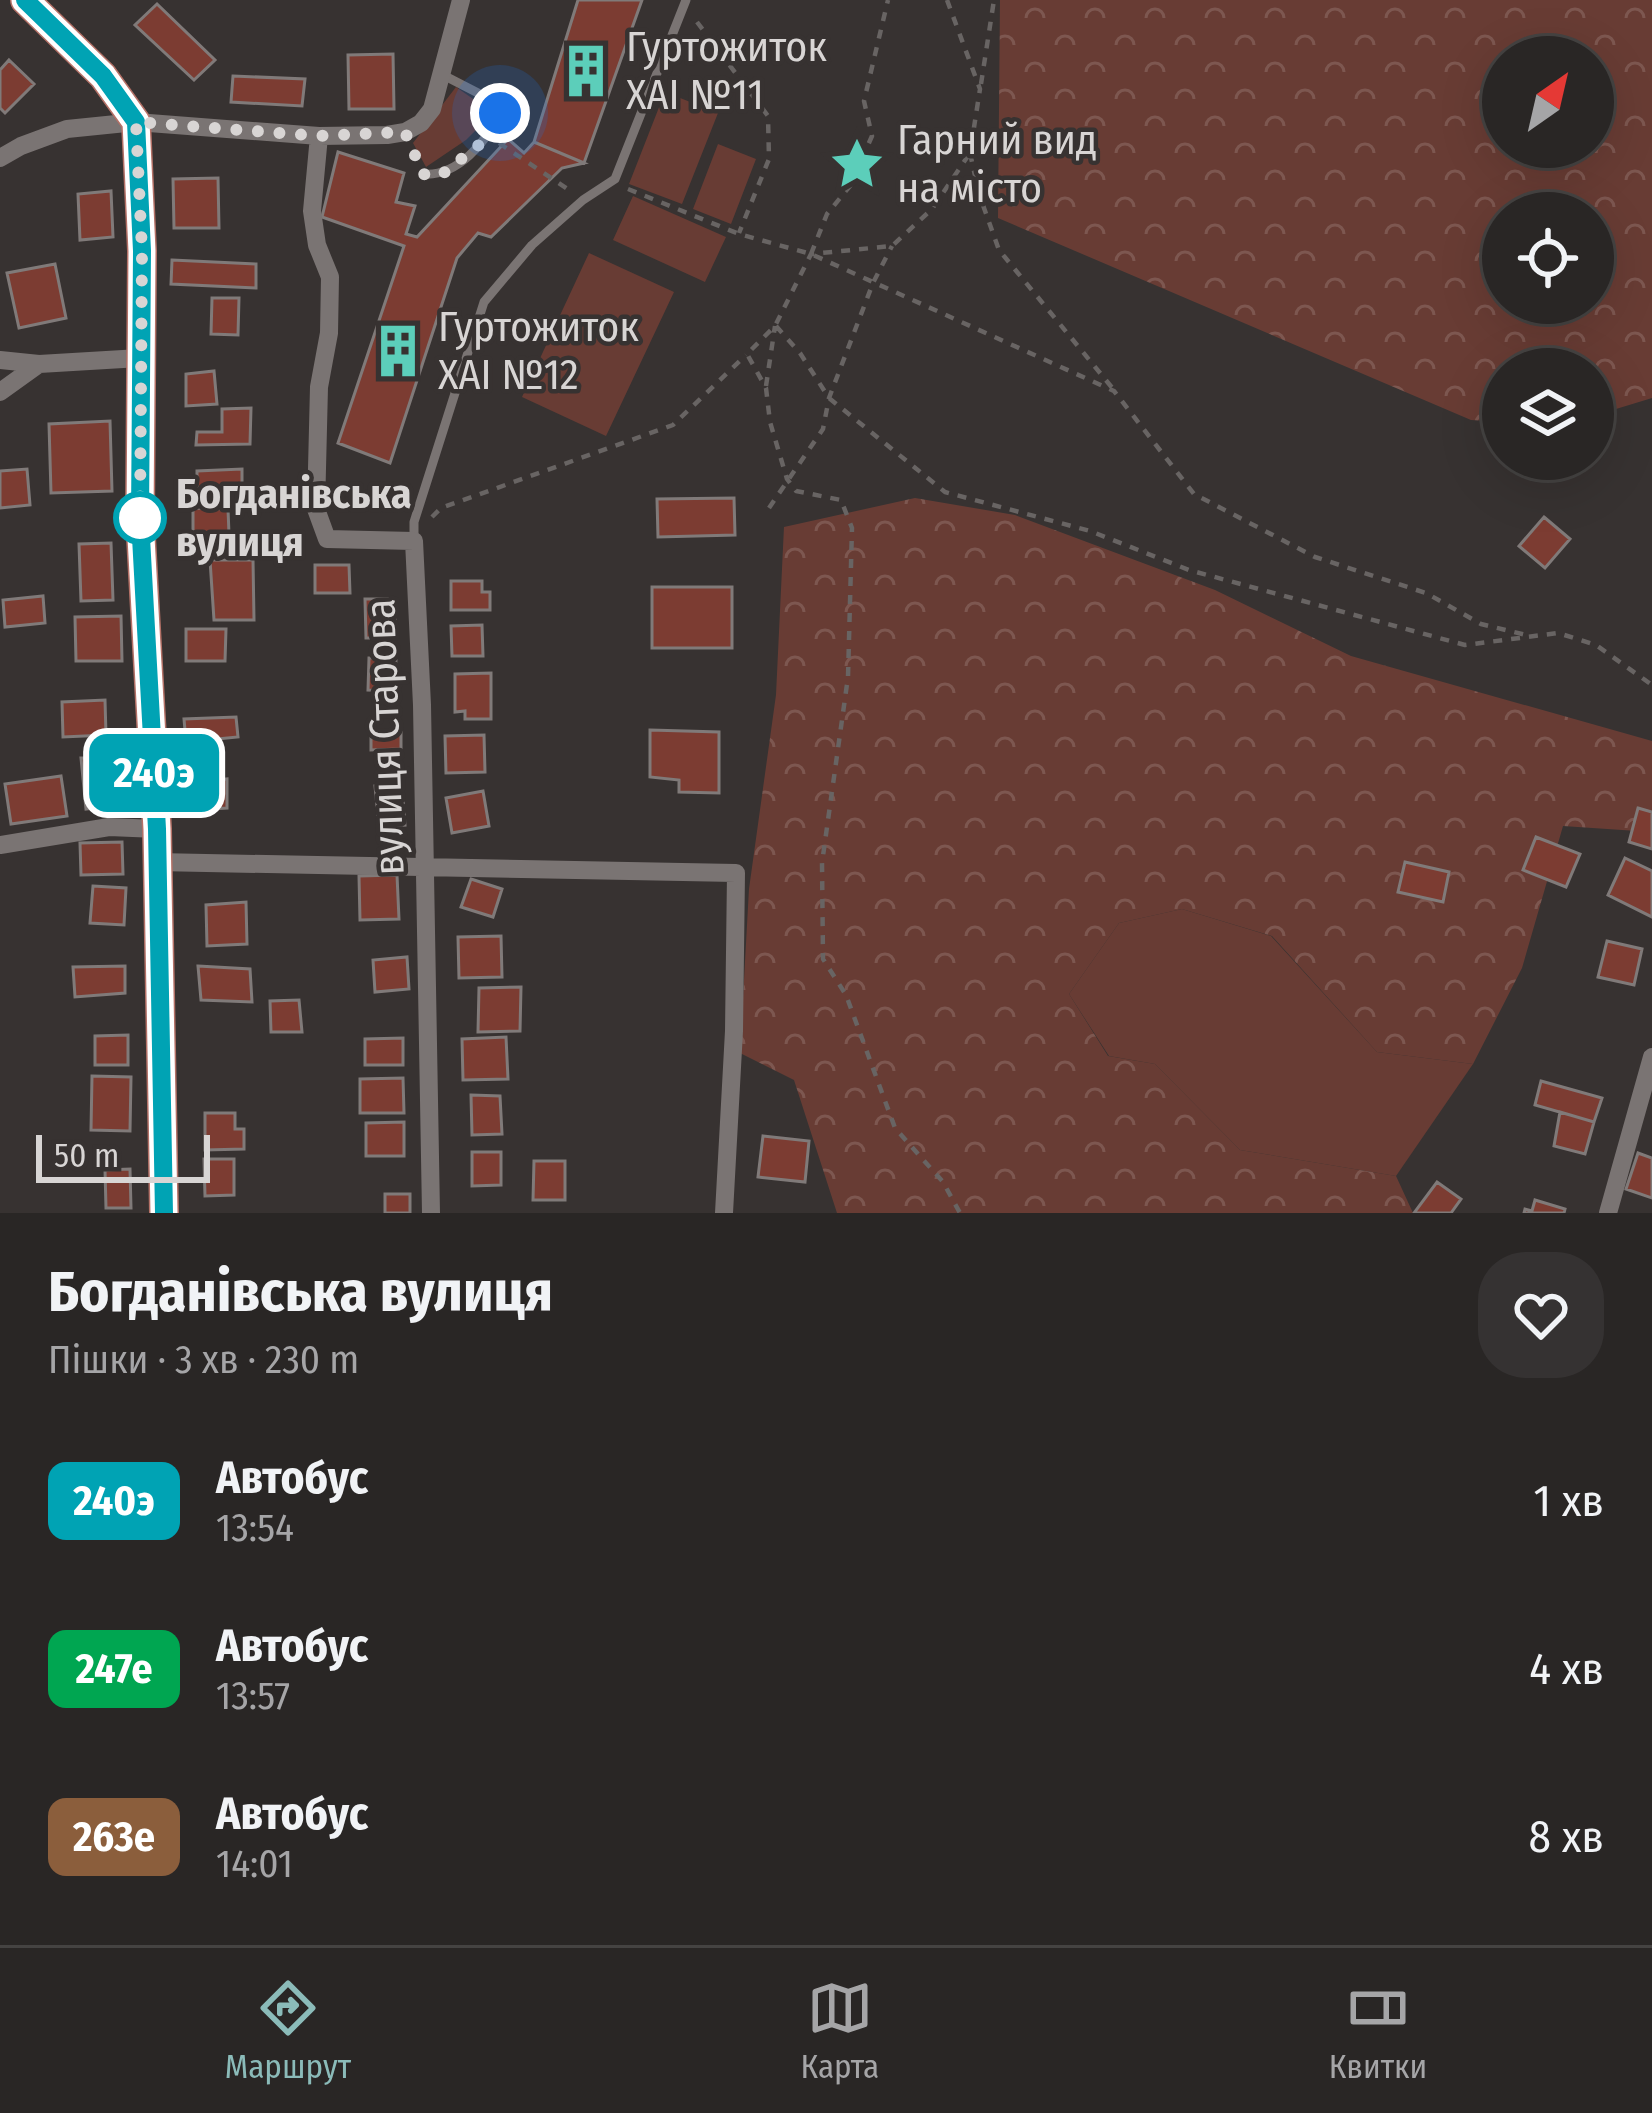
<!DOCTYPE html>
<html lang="uk">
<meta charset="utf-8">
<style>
:root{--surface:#292625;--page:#353232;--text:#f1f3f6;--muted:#a5a5a7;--line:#454342;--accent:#8bbbb9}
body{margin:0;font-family:"Fira Sans Condensed",sans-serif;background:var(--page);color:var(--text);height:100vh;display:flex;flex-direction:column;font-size:45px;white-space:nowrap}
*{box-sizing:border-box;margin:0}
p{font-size:39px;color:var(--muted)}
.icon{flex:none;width:66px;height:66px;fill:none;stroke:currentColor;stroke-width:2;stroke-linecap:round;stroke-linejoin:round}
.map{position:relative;height:1213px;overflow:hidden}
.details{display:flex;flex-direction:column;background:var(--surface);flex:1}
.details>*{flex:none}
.badge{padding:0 24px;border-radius:18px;font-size:42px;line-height:78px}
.needle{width:78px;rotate:34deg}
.controls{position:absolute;left:1482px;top:36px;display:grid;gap:24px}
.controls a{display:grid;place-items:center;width:132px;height:132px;border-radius:50%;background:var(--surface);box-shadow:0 12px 48px #0002,0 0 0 3px var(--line);font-size:60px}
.scale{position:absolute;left:36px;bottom:30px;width:174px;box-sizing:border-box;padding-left:12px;border:6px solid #d8d5d4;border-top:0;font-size:33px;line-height:42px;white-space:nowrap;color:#d8d5d4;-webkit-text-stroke:9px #373231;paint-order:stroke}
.you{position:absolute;width:60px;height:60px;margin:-30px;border:9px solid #fff;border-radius:50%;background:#1a73e8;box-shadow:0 0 0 18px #1a73e833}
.map>.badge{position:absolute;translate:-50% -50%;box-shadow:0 0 0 6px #fff}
.round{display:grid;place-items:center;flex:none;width:126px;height:126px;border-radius:48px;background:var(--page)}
.head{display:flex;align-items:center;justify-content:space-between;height:204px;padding:0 48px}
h1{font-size:57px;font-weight:700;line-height:90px}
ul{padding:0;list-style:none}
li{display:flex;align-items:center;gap:36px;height:168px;padding:0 48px}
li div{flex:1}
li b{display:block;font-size:45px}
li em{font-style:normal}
li .badge{min-width:132px;font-weight:700;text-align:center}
.tabs{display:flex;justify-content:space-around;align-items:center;height:168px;border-top:3px solid var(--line);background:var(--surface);font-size:33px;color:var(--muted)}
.tabs a{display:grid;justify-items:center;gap:6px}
.tabs .current{color:var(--accent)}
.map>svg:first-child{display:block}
.green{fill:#683c34}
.forest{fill:url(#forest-crowns);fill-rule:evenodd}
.building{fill:#7c3c32;stroke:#807a79;stroke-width:3}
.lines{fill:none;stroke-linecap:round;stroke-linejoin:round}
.path{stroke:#686463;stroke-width:4.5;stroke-dasharray:9 9;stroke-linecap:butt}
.lane{stroke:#7a7473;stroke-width:9}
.street{stroke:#7a7473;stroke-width:18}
.primary{stroke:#b47167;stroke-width:30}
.line-casing{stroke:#fff;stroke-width:27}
.line{stroke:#00a3b4;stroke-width:18}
.walk{stroke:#d8d5d4;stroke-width:12;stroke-dasharray:0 21.6}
.stop-dot{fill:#fff;stroke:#00a3b4;stroke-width:6}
.labels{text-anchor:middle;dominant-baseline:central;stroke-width:9;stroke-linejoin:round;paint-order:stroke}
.poi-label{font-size:42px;fill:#d8d5d4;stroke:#373231;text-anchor:start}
.stop-label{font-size:42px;font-weight:bold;fill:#d8d5d4;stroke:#373231;text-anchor:start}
.street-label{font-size:42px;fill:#d8d5d4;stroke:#373231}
</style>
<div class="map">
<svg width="1652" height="1213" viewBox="0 0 1652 1213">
<defs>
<pattern id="forest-crowns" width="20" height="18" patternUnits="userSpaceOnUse" patternTransform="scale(3)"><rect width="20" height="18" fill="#683c34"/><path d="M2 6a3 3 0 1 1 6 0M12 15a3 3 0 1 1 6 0" fill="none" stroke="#7d5750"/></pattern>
</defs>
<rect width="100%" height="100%" fill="#373231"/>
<path class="green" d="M456,87L489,110V117L466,140L426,167L413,143Z
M665,92L718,113L682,204L629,184Z
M718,144L756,159L731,224L693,209Z
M633,196L726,237L705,282L613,240Z
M589,253L674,292L606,436L522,397Z
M1182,909L1271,936L1377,1052L1473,1064L1396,1176L1240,1150L1155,1064L1109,1056L1069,994L1119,923Z"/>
<path class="forest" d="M1000,0H1652V398L1593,416V369H1503V422L1471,420L998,218ZM1503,57H1593V147H1503ZM1503,213H1593V303H1503Z
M915,498L1015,515L1215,590L1351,656L1652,741V832L1563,826L1522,968L1473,1064L1377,1052L1272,936L1182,909L1119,923L1069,994L1108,1056L1155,1064L1240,1150L1396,1176L1413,1213H837L794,1080L740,1053L749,889L776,695L784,527Z"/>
<path class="building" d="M578,0H642L584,163L534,142Z
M157,4L215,60L194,80L135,25Z
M393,54L394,109H349L348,55Z
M9,60L34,84L5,113L0,108V70Z
M233,76L305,79L302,106L231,102Z
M508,139L524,153L534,142L584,163L562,168L491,237L478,233L457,258L390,463L338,443L404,246L322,217L338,152L404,173L396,202L415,206L406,234L417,237Z
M218,178L219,228H174L173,179Z
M111,191L113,237L80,240L78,194Z
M172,260L256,264V288L171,284Z
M55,264L66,318L19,328L7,273Z
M212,298H239L238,335L211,334Z
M214,371L217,404L186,406V374Z
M251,408L250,444L196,445L197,432H222V409Z
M110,421L112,491L51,493L49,424Z
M27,469L30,505L0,508V471Z
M242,469V487L197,488V471Z
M734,498L735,535L658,537L657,499Z
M193,508L228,509L229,534L193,533Z
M1544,517L1570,539L1545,568L1519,546Z
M111,543L113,600L81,601L79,544Z
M210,560H253L254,620H214Z
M315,565H349L350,593H315Z
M451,581H482V592H490V610H451Z
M652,587H732V648H652Z
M43,596L45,623L5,627L3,600Z
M365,599H395V638H366Z
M121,616L122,661H76L75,617Z
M482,625L483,656H452L451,626Z
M186,629H226L225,661H186Z
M369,658H396L395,691L368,690Z
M491,673V719H465V711L455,712V674Z
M105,700L106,735L63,737L62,702Z
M236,717L238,737L186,742L184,719Z
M650,730L719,732V793L679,792V780L650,777Z
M371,732H401V749L371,750Z
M484,735L485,772L446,773L445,736Z
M81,758H121L127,804L86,809Z
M61,776L67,816L11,824L5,784Z
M227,779V808L193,810V782Z
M375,786H402L405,825L379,827Z
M483,791L489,826L452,833L446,798Z
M1638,808L1652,812V849L1629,842Z
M1536,837L1580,854L1566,887L1523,870Z
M122,842L123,874L81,875L80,843Z
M1625,858L1652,871V917L1608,895Z
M1405,862L1449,872L1443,902L1398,892Z
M397,875L399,919L360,920L359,876Z
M471,879L502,889L493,917L461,907Z
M93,886L126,888L124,925L90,923Z
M246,902L247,944L207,946L206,905Z
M501,936L502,977L459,978L458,937Z
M1607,941L1642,949L1634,985L1598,977Z
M407,957L409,989L375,992L373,960Z
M125,966V993L75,997L73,967Z
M198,966L250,969L252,1002L201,1000Z
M521,987L520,1031L478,1032L479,988Z
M299,1000L302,1032H271L270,1001Z
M128,1035V1065H95V1036Z
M506,1037L508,1079L463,1080L462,1039Z
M403,1038V1065H365V1039Z
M92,1076L131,1077L130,1131L91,1130Z
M403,1078L404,1113H360V1079Z
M1541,1081L1602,1098L1594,1122L1535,1105Z
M471,1095L500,1096L502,1134L472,1135Z
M1560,1112L1594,1122L1585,1154L1554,1146Z
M205,1113H235V1129H244V1149L205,1150Z
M404,1122V1156H366V1123Z
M763,1136L809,1141L805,1182L758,1177Z
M472,1152H501V1185L472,1186Z
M1638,1153L1652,1158V1198L1626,1189Z
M204,1159H234V1195L205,1196Z
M534,1161H565V1200H533Z
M130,1169L131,1208H106L105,1170Z
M1437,1182L1461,1199L1451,1213H1414Z
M385,1194H410V1213H385Z
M1535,1200L1565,1209L1564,1213H1524L1525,1209L1532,1211Z"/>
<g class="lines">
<path class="path" d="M947,0L980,89L970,153L932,209L892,246L811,254L775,326L747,354L766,388L770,422L787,479L796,491L841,500L852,528L848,677L822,863L823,959L846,995L895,1128L943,1182L960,1213
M697,22L768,116L769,159L739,233
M981,84L994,0
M499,143L569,190
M970,153L979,194L999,250L1114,390
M628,189L739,234L811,254L1114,391L1194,494L1315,557L1426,593L1481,624L1526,635
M811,254L827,214L850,186L872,136L864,101L888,0
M776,326L800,353L829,398L945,492L1090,531L1189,570L1465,645L1558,633L1596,645L1652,685
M766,386L775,326
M769,508L823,429L829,398L873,283L892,246
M432,517L441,508L673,425L746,355"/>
<path class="lane" d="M423,174C457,177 487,142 499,113L478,93L443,75
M414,541V522L484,302L532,245L583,200L615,179L686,0"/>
<path class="street" d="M319,136L312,211L317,245L330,277L329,333L319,387L316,509L327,539L414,541L422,705L431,1213
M0,158L21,146L67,129L136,122L319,136L387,135L405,132L421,123L432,109L461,0
M0,360L39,364L140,358
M0,392L39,364
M0,845L109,827L157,829
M156,862L736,873L734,1031L724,1213
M1608,1213L1652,1057"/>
<path class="primary" d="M25,0L103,76L136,122L142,251L140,519L157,829L164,1213"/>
</g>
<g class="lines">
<defs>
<path id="line" d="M25,0L103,76L136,122L142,251L140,519L157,829L164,1213"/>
</defs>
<use href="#line" class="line-casing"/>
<use href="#line" class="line"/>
<path class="walk" d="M140,518L142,251L136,122L319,136L405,132L423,174L440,176L490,136L500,113"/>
</g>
<defs>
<symbol id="building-bare" viewBox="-9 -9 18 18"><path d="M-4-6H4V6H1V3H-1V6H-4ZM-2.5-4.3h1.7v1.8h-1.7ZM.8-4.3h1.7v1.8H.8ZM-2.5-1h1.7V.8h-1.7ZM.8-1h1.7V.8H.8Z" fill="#5cceba" stroke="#373231" stroke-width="2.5" paint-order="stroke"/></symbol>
<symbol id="sight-bare" viewBox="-9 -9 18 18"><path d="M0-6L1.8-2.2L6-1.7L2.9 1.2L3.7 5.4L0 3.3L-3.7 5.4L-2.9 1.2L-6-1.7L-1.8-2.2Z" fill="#5cceba" stroke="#373231" stroke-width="2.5" paint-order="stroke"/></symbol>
</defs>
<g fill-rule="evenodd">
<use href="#building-bare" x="548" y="33" width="76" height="76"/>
<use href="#sight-bare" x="819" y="126" width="76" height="76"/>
<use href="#building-bare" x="360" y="313" width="76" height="76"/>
</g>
<circle class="stop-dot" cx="140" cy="518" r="24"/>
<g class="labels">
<g class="poi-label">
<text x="626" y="47">Гуртожиток<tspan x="626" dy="48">ХАІ №11</tspan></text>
<text x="897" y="140">Гарний вид<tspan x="897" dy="48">на місто</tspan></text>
<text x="438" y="327">Гуртожиток<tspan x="438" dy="48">ХАІ №12</tspan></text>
</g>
<g class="stop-label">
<text x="176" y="494">Богданівська<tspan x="176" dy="48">вулиця</tspan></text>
</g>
<g class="street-label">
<text transform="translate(385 737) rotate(-92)">вулиця Старова</text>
</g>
</g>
</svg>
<div class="controls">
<a><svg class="needle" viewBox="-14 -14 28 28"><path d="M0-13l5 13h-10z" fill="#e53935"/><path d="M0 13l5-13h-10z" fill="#a5a5a7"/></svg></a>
<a><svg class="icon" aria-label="locate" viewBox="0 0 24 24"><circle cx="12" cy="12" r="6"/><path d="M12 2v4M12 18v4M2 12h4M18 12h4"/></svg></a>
<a><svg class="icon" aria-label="layers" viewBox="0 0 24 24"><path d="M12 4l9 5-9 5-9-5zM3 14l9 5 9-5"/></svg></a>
</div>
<div class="scale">50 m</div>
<div class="you" style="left:500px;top:113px"></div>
<b class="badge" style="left:154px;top:773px;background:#00a3b4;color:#fff">240э</b>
</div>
<section class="details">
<div class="head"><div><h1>Богданівська вулиця</h1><p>Пішки · 3 хв · 230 m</p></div><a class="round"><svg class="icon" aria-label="heart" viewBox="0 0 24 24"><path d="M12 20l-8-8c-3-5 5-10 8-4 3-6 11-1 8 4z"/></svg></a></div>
<ul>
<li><span class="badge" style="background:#00a3b4;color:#fff">240э</span><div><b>Автобус</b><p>13:54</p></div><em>1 хв</em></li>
<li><span class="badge" style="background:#00a651;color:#fff">247е</span><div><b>Автобус</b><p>13:57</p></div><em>4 хв</em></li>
<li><span class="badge" style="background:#8b5e3c;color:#fff">263е</span><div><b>Автобус</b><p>14:01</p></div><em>8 хв</em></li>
</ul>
</section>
<nav class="tabs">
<a class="current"><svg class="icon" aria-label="directions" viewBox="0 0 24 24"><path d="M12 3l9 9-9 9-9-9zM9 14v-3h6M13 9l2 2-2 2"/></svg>Маршрут</a>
<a><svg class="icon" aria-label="map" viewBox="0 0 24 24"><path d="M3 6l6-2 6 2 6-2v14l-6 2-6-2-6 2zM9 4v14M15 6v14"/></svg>Карта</a>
<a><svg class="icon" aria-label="tickets" viewBox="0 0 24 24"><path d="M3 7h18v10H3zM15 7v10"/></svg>Квитки</a>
</nav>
